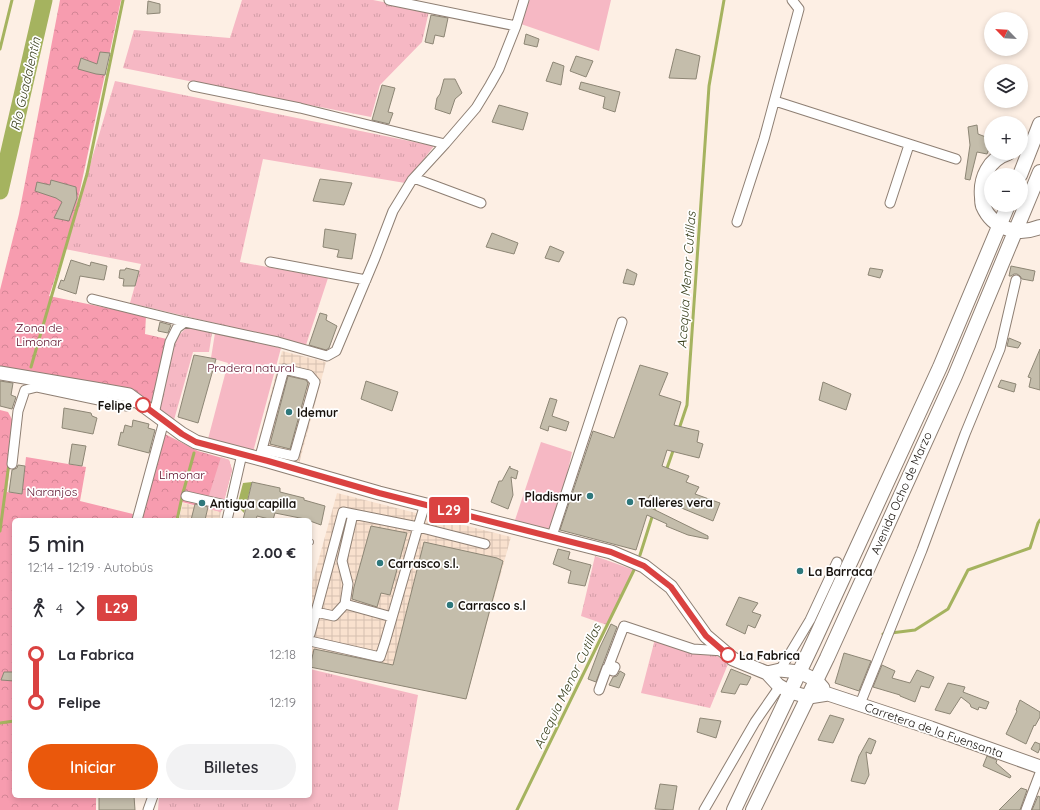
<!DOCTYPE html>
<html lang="es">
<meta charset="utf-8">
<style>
:root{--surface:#fff;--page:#f2f2f3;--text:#2b2b33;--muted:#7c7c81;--accent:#ea580c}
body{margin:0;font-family:Quicksand,sans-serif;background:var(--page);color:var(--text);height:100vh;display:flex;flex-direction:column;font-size:15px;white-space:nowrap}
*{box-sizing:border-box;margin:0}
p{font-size:13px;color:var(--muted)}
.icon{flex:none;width:22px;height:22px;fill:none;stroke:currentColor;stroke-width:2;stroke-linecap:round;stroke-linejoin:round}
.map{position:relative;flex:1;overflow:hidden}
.sheet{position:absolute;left:12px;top:518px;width:300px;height:280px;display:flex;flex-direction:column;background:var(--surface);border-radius:6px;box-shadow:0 2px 6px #0003}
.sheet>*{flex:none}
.badge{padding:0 8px;border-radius:3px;font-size:14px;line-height:26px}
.needle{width:26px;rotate:295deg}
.buttons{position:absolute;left:984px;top:12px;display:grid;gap:8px}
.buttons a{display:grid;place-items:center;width:44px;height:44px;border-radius:50%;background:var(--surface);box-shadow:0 2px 6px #0003;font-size:20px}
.map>.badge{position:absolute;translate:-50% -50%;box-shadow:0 0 0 2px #fff}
.legs{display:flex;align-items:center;gap:6px;height:44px;padding:0 16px;font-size:13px}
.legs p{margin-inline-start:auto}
.summary{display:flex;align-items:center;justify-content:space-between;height:68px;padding:0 16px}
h1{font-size:22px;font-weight:600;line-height:30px}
.action{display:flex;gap:8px;margin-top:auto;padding:8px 16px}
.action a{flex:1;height:46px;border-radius:24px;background:var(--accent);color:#fff;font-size:16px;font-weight:600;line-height:46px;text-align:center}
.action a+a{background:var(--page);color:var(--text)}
ul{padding:0 16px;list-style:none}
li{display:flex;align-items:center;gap:14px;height:48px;font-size:15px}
li i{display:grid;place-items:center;width:6px;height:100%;margin:0 5px;background:currentColor}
li i::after{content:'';width:10px;height:10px;margin:-5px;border:3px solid;border-radius:50%;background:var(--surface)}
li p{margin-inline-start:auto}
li:first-child i{background:linear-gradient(#0000 50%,currentColor 0)}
li:last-child i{background:linear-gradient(currentColor 50%,#0000 0)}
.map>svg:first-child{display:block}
.industrial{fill:url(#industrial-grid)}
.grass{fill:url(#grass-tufts)}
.forest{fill:url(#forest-crowns)}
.park{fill:#f6b8c4}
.water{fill:#a5b35f}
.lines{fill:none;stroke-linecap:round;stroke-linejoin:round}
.stream{stroke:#a5b35f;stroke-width:3}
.river{stroke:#a5b35f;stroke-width:17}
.building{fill:#c4bdab;stroke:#8d8675}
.service-casing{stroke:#8e7f73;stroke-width:6}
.minor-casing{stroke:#8e7f73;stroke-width:11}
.secondary-casing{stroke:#8e7f73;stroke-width:15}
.primary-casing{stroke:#8e7f73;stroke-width:16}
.service{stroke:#fff;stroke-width:4.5}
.minor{stroke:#fff;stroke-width:9}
.secondary{stroke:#fff;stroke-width:13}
.primary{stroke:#fff;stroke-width:14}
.line-1-casing{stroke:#fff;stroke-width:9}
.line-1{stroke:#da4241;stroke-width:6}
.stop-1-dot{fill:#fff;stroke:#da4241;stroke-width:2}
.poi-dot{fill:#2e787c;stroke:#fff;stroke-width:1.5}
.labels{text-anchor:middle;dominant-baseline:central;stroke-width:3.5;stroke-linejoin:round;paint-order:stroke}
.park-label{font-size:12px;fill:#5c0d29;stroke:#fff}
.stop-label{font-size:12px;font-weight:bold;fill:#17120d;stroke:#fff;text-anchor:end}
.poi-label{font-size:12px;font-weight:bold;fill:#17120d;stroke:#fff;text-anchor:start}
.street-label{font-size:12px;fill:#17120d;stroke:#fff}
.water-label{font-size:13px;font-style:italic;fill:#363c18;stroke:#fff}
</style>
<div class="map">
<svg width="1040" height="810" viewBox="0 0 1040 810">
<defs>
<pattern id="industrial-grid" width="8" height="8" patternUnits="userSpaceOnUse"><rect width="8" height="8" fill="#f9e1ce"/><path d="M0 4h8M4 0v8" fill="none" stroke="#d5c0b0"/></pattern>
<pattern id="grass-tufts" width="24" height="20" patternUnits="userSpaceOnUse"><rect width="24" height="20" fill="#f6b8c4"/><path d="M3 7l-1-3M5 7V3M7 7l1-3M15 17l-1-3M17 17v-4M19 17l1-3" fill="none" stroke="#d29da7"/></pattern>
<pattern id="forest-crowns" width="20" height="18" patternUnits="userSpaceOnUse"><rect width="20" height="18" fill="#f79caf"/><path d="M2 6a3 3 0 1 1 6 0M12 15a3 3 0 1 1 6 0" fill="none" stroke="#d38595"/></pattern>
</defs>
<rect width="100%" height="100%" fill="#fdefe4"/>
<path class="industrial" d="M282,351L326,362L299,464L256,450Z
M337,493L511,537L466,699L310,667V591Z
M183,503L221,512L219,520H179Z"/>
<path class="grass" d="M242,0H373L429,11L422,42L380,85L371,117L123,68L134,30L230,38Z
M115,81L434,146L405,183L263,159L240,262L328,278L306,345L130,303L141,264L65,249Z
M188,326L212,333L209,352H193L174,420L159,411L176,338Z
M595,556L634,570L607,625L581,616Z
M655,639L716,655L728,664L710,708L641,693Z
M310,669L418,695L398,810H158L159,796H310Z"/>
<path class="forest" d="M60,0H121L72,227L49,296L146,316L145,334L171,340L151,402L127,390L0,366V290L19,214Z
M0,410L8,412L14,423L7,492L22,494L26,457L86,467L80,501L133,514L132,520H14V796H96V810H0Z
M163,433L198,451L229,460L232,470L221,512L182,502L177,520H141Z"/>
<path class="park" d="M528,0H611L599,51L521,24Z
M215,333L281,348L253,452L208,439L228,363L211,358Z
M541,442L572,452L554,533L515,520Z
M221,457L229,460L232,470L221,512L205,508Z"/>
<path class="water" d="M252,482L244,513L237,506L243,483Z"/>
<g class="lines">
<path class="stream" d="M0,49L12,0
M31,367L87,174L123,0
M679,429L687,405L709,86L724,0
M666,471L674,448
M183,493L194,453
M177,520L182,497
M0,531L9,463
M640,555L659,495
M883,634L915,630L948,609L968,570L1030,548L1038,523L1040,520
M0,723L14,721
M517,810L634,570"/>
<path class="river" d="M0,191L44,0"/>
</g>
<path class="building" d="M148,1L160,4V13L147,14Z
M431,15L448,18L444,37L435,35L433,44L425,42Z
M526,34L539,39L537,47L524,44Z
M676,49L700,56L696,79L669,78Z
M100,52L110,53L105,75L96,74L78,69L81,58L97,64Z
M576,56L593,61L586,77L570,71Z
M553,62L564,66L561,85L546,81Z
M444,79H455L462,93L455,99L450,114L435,109L437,98L440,94Z
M581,82L620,92L615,112L603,108L605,97L579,89Z
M382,85L395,88L388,112L393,113L389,124L372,120Z
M499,105L528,113L523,130L492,122Z
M977,125L978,134L991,139V144L987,154L977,152L970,180L965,179L970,145L968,127Z
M320,179L352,183L344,205L313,201Z
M51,180L76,187L77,198L69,221L54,218L62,202L56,198L35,191L37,182L50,185Z
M325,229L356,234L352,259L337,257L339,250L323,247Z
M492,233L518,243L514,254L486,247Z
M550,246L564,252L559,262L545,258Z
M71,260L90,266L91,262L107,266L104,280L80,276L76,294L58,288L61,280L64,281Z
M1011,266L1035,271L1033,281L1022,279L1020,276L1017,274H1014L1011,276H1009Z
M126,268L139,271L135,286H123L124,279L119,278L120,270H125Z
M870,268L883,270L880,278L868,275Z
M627,269L637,274L634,285L623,283Z
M320,313L327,315L326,320L337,326L329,348L326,350L309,345Z
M160,322L171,325L168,333L158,331Z
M1009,338L1021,343L1018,348L1007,346Z
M1040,349V390L1029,387L1031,378L1028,377Z
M194,355L216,359L198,423L178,417Z
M640,365L668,373L659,395L681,402L674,425L699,431L697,442L703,444L699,458L667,450L662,466L689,476L686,482L699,487L695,494L720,503L713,521L650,495L645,505L708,536V539L688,535L666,526L667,524L647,515L636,550L560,530L593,431L614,438Z
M288,376L306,380L308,383L290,449L270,444Z
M1001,380L1016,384L1014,392L998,387Z
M0,381L13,383L11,395L16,397L12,409L0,406Z
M366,381L398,392L392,411L361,399Z
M823,382L851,394L846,410L819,400Z
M550,398L557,400L552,416L569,422L566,431L549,426L548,431L540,428Z
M64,408L91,413L92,416L97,418L93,434L62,428Z
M133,420L149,424L148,428L155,430L149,453L118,445L121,432L123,433L125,425L132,427Z
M72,444L86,446L82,466L69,464Z
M18,465L25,466L22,494L9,492L12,470L17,468Z
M510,466V468L518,471L516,479L511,477L513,495L508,509L491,502L499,481H502Z
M252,482L280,488V492L304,498V500L325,506L321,525L310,521V520L275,513L273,520L257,516L256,520H243Z
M195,504L208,507L205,520H191Z
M371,526L407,533L390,595L381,593L377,607L352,599L354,587Z
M424,542L497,558L503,561L466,699L310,667L314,649L393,665Z
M558,549L570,552L568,559L591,565L585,586L568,583L571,571L553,564Z
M739,597L758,603L752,612L761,615L755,628L748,625L745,634L726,625Z
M611,624L617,627L596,682L588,679L600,647Z
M844,653L871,661L859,691L835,683Z
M882,665L895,671L892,678L910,683L917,670L934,677L929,688L921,686L915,702L900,696V695L873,687Z
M731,669L751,677L747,685L740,684L735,694L721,692Z
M620,671L625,674L619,688L609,685L613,677L617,676Z
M4,672H14V681L1,680Z
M948,683L965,687L963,692L989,702L986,709L979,707L978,710L971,707L970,704L961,697L950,714L935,710Z
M1020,700L1040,712V717L1035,726L1034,725L1026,744L1006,734L1017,711L1016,710Z
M830,715L844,719L833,743L818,740Z
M700,718L721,721L716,738L697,732Z
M869,738L876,741L871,754L866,752L869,775L865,784L851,781L859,756Z
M1035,742L1040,744V748L1038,753L1031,749Z
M987,756L997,760L996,763L1011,776L1010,778L983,766Z
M660,784L677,786L673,810L655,809Z
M1021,788L1027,790L1020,810H999Z
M99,796H134L135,810H99Z
M1038,796L1040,797V810H1032Z"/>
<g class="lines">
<defs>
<path id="service" d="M310,542H311"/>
<path id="minor" d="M389,0L516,26
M193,86L300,108L445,144
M775,101L956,159
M414,178L481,203
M890,203L909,145
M737,222L764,139L799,9L792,0
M270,262L366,280
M92,299L185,322
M154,414L170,342L177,328L185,322L278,342L327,356L336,351L375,258L393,211L412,180L445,144L476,108L490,85L499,69L516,26L524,0
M259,459L262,449L284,369L309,375L315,382L294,456L262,449
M12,464L18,411L25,390L37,387L127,406L136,400
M186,496L230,506
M137,520L164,421
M227,520L242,454
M418,527L425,504
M552,536L622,322
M316,612L334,616L345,604
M310,634L343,512L353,514
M310,641L380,657L385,642L418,527L353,514L342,561L348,584L345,604L392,617L418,527L485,544
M780,670L810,620L837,562
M599,690L607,668L613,671L615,667L609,665L624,626L693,649L724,651
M860,704L922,550L965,434L1000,349L1016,280
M148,810L153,796
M704,810L755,722L780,686
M1026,810L1040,773"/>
<path id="secondary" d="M0,373L95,389L129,395L182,434L196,442L268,461L379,493L611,552L644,566L671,587L706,636L733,659L767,673L778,685L790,692L809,697L828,694L931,728L1040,767
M767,673L780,670L799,672L816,680L823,688"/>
<path id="primary" d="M1008,153C989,159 980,178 982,197C982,200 982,203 983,206C993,229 1018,236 1040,227
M1020,175L1040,124
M734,810L814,641L940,367L1008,205
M753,810L827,658L955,376L1040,172"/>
</defs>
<use href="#service" class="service-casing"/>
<use href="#minor" class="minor-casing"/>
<use href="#secondary" class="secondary-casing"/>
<use href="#primary" class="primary-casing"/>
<use href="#service" class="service"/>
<use href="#minor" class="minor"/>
<use href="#secondary" class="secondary"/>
<use href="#primary" class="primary"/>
</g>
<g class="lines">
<defs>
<path id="line-1" d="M143,405L182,434L196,442L268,461L379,493L611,552L644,566L671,587L706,636L728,655"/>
</defs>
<use href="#line-1" class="line-1-casing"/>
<use href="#line-1" class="line-1"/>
</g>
<g class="stop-1-dot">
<circle cx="143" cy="405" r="7"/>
<circle cx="728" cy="655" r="7"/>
</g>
<g class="poi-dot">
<circle cx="289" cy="412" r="4"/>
<circle cx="590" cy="496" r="4"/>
<circle cx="630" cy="502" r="4"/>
<circle cx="202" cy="503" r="4"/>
<circle cx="380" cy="563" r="4"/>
<circle cx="800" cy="571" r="4"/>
<circle cx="450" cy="605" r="4"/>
</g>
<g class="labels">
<g class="park-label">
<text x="39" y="327">Zona de<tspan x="39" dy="14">Limonar</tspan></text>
<text x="251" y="367">Pradera natural</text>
<text x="182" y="474">Limonar</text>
<text x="52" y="491">Naranjos</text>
</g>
<g class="stop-label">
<text x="132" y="405">Felipe</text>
<text x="739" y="655" text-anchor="start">La Fabrica</text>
</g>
<g class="poi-label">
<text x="297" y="412">Idemur</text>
<text x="582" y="496" text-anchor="end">Pladismur</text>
<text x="638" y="502">Talleres vera</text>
<text x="210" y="503">Antigua capilla</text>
<text x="388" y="563">Carrasco s.l.</text>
<text x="808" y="571">La Barraca</text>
<text x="458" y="605">Carrasco s.l</text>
</g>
<g class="street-label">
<text transform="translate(901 493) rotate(-66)">Avenida Ocho de Marzo</text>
<text transform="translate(934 730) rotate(19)">Carretera de la Fuensanta</text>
</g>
<g class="water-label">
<text transform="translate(25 84) rotate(-77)">Río Guadalentín</text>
<text transform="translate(686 280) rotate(-86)">Acequia Menor Cutillas</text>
<text transform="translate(567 686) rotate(-64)">Acequia Menor Cutillas</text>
</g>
</g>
</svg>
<div class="buttons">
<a><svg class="needle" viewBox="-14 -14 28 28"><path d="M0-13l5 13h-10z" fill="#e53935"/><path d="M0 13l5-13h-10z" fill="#7c7c81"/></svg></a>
<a><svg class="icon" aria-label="layers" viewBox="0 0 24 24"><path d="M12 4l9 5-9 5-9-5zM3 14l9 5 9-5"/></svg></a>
<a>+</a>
<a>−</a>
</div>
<b class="badge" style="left:449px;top:510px;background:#da4241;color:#fff">L29</b>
<section class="sheet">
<div class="summary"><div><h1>5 min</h1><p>12:14 – 12:19 · Autobús</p></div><b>2.00 €</b></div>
<div class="legs"><svg class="icon" aria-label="walk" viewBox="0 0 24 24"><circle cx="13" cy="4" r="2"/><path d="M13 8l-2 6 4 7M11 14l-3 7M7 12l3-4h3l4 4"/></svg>4<svg class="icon" aria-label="forward" viewBox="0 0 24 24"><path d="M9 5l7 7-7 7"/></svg><b class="badge" style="background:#da4241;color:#fff">L29</b></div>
<ul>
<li><i style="color:#da4241"></i><b>La Fabrica</b><p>12:18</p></li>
<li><i style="color:#da4241"></i><b>Felipe</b><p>12:19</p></li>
</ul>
<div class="action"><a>Iniciar</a><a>Billetes</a></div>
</section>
</div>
